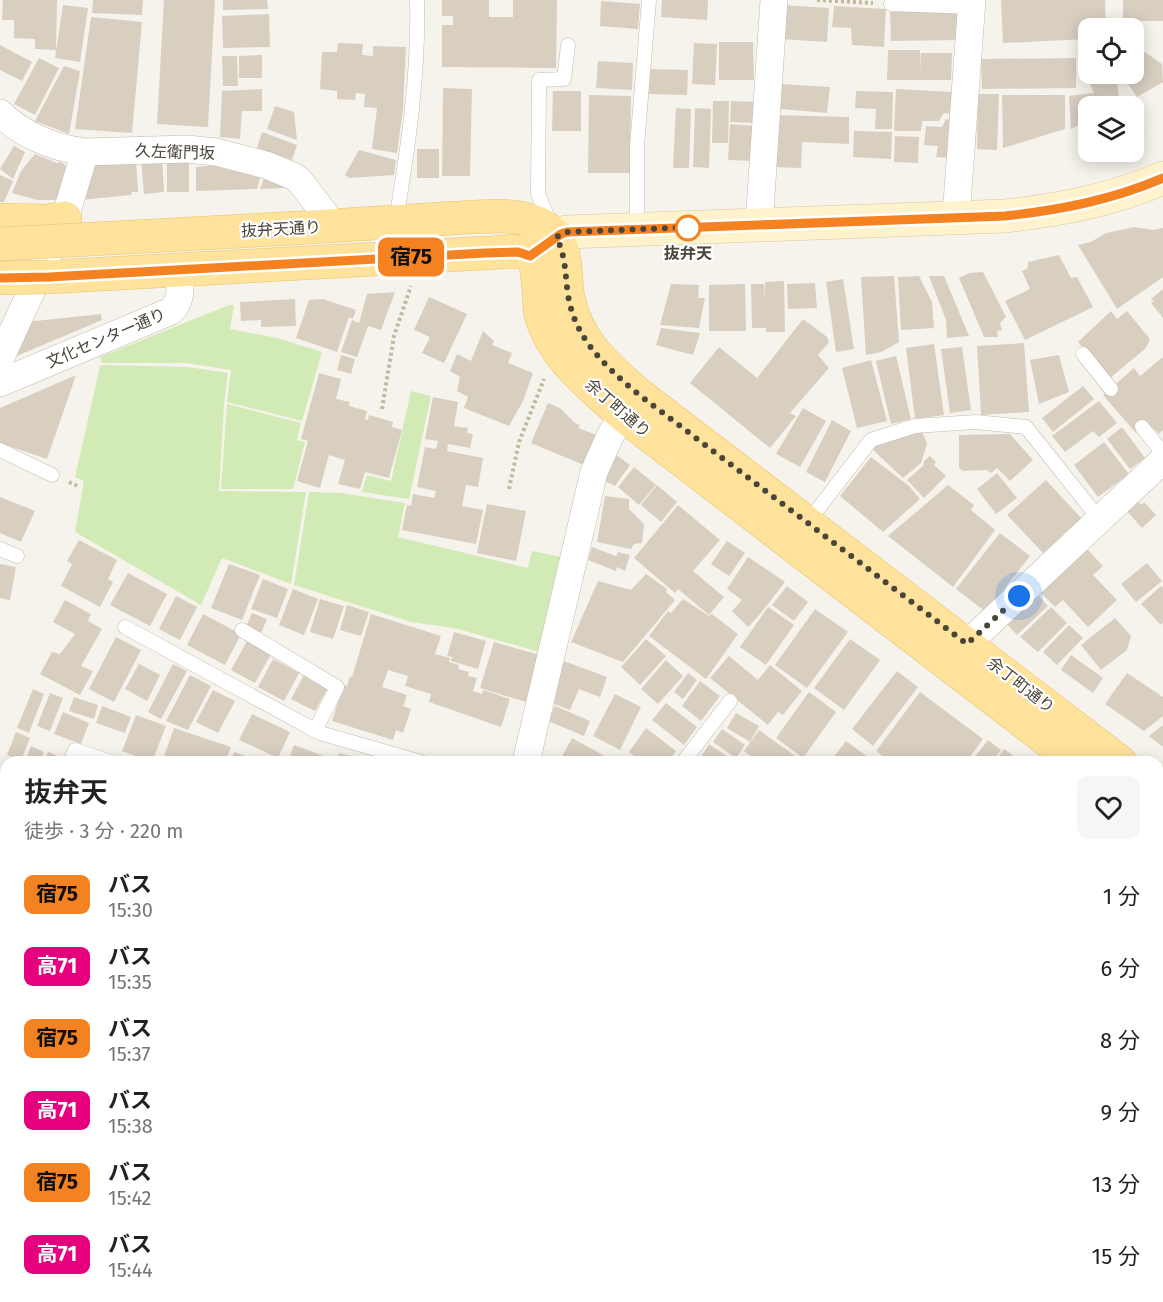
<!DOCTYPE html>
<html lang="ja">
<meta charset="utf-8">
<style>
:root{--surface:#fff;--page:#f6f6f6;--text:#222;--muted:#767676}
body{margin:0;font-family:"Fira Sans","Noto Sans JP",sans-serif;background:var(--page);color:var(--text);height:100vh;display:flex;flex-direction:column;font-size:22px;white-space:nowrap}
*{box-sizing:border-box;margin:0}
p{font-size:20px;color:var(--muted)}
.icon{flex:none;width:33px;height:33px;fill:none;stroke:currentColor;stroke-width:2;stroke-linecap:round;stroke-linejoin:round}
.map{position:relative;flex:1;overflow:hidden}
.panel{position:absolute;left:0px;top:756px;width:1164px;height:546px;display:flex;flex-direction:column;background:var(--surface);border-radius:18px 18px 0 0;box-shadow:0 3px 15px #0003}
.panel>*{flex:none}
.badge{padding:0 12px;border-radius:9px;font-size:21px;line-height:39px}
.controls{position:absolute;left:1078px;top:18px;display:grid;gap:12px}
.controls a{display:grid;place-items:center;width:66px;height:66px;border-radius:12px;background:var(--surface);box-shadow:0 3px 15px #0003;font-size:30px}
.you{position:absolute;width:30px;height:30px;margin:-15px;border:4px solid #fff;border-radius:50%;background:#1a73e8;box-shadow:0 0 0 9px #1a73e833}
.map>.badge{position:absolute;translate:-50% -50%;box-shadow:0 0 0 3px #fff}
.round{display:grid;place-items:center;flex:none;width:63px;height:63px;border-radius:12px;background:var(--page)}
.overview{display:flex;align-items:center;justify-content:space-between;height:102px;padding:0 24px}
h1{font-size:28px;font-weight:600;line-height:45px}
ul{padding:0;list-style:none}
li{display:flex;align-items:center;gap:18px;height:72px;padding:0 24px}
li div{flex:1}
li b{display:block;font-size:22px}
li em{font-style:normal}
li .badge{min-width:66px;font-weight:700;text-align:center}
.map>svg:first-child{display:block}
.green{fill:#d2eab5}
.building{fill:#d8cfc1}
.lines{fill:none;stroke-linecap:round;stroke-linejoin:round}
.lane-casing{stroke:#c2bbae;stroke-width:15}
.street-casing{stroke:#c2bbae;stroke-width:28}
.secondary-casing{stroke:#d6c79b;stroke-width:34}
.primary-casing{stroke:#e6c16a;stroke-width:34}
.path{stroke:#c4b79f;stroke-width:4;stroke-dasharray:3 3;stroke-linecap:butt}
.lane{stroke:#fff;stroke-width:14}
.street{stroke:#fff;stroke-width:27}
.secondary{stroke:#fff3cd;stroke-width:33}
.primary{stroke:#ffe39c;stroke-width:33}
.primary-bridge-casing{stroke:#e6c16a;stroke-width:34;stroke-linecap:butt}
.primary-bridge{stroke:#ffe39c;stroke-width:33}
.line-casing{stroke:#fff;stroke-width:14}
.line{stroke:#f58220;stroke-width:9}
.walk{stroke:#4b4439;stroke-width:6;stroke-dasharray:0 10.8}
.stop-dot{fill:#fff;stroke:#f58220;stroke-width:3}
.labels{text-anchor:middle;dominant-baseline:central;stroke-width:4.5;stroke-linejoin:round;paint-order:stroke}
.street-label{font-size:16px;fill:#4b4439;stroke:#fff}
.stop-label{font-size:16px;font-weight:bold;fill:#4b4439;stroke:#fff}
</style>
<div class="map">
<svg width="1163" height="1302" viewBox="0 0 1163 1302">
<rect width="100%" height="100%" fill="#f6f3ec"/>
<path class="green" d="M229,305H234L230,329L277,338L322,352L302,421L227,402L231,370L186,363H102L100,357Z
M103,365L188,367L228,373L224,404L219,491L306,492L291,584L222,558L201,605L75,532L84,481L75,477L100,366Z
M411,391L431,396L409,499L362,492L367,475L391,481Z
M227,404L301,423L297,440L305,442L293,489H221Z
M309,492L341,493L405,503L398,537L528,568L532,551L562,557L540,652L454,628L411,622L294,585Z"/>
<path class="building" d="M3,0H57L56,50L35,49V39L14,38V20H2Z
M93,0H143L142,15L92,13Z
M164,0H215L208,127L157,124Z
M223,0H267L268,9L223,10Z
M442,0H489V17H513V0H557L556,68L442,67V25H453V16H442Z
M662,0H708L707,20L661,17Z
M1001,0H1105L1106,28H1089V39L1003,43Z
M1123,0H1163V21H1123Z
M601,1L640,4L638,29L600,26Z
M63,5L88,8L80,62L55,58Z
M782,5L829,8L827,42L780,39Z
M834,6L886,9L884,47L852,45L851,28L832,27Z
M958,11L959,40L891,41L890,12Z
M269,14L270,47L223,48L222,16Z
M91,17L142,22L132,133L75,129Z
M719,42H753L754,80H719Z
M338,43L363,44L362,55L373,56V46L406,47L403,109L397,153L372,149L377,108L364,107L365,94L356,93L355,100L337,99V91L320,89L322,52H337Z
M694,43L717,44L715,85L692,84Z
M0,45L32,62L22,81L0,70Z
M888,50H920V70L921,53H952L951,80H887Z
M1142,50L1162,64L1163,82L1137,97L1121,74H1134V51Z
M262,55V78H239V56Z
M222,56H237L238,86H223Z
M39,58L59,68L35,115L14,104Z
M1076,58V88L982,89L981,59Z
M598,61L633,63L632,90L596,88Z
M1089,64V74H1116L1120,104L1114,106H1089V120L1071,129L1069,96L1094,93L1084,70Z
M64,66L80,71L69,134L35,121Z
M650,69L688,70L687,95L649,94Z
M782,84L830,87L827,113L780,109Z
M443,88L472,89L470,176H442Z
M262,89V111H242L240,139L220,137L222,91Z
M896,89L953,92L952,114L944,113L939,121H922L921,131H894Z
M553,91H581V131H552Z
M856,91L893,92L892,129H875L876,109L855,108Z
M978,94H999L997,150L977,149Z
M589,95L631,96L630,173H588Z
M1002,95H1065V129L1003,148Z
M713,101H729L728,143H712Z
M731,101L757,102L756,123L730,122Z
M275,106L294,112L297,140L267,129Z
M676,108L691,109L689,168H673Z
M695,108L711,109L709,168L693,167Z
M774,115L849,117V144L802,142L801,168L772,167Z
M946,119L956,121L951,158L936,157L938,146L924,145L926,126L942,127Z
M730,124L755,126L753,161L728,160Z
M854,131L892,132L891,159L853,157Z
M262,132L297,145L292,160L257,148Z
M895,136L919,137L918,163L894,162Z
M14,146L25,152L13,179L0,169Z
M417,149H439V178H417Z
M359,150L396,160L394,175L349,178L345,175Z
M35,154L57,163L61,162L69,168L56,200H37L12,193L21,171Z
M162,157L164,192L144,194L141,159Z
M136,160L138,192H132L131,195L80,200L86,162Z
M167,161H189V192H167Z
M216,165L261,176L257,189L196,191V167Z
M0,175L13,181L4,202H0Z
M265,175L287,188L260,189Z
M1135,227L1153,230L1163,228V277L1117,309L1078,245L1091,242L1106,233Z
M1059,255L1071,278L1077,277L1093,307L1025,340L1005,301L1030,289L1022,271L1028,268V262Z
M983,272L1006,317L1000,323L1002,330L997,331L998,337H984L959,278L969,273Z
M894,276L899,342L881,352L866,355L861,277Z
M919,276L932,302L934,328L901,330L898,277Z
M929,276H944L969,336L947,338L946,320Z
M843,279L854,349L836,352L826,282Z
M784,281L785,332H766V328H752L751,284H764L765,299V282Z
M815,283L817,308L788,309L787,284Z
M671,284L699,285L698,298H705L699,328L660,325Z
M745,284L746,331H709V285Z
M1163,289V318L1151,303L1154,301L1151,299Z
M395,292L381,330L368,326L357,357L341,352L352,320L359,323L367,294Z
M429,297L467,314L444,363L422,353L430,337L414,330Z
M295,299L296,326L261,327V320L241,321L240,302Z
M323,299L356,310L353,319L349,317L337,352L296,338L309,300Z
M1111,311L1117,319L1127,311L1150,339L1146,348L1110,378L1078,342Z
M101,314L102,320L12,358L26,322Z
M803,319L827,337L829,342L818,355L829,368L790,413L796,416L770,448L690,383L719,347L757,378Z
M661,328L700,333L693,355L656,345Z
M483,331L494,341L492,345L512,353L508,363L533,373L523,401L509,426L464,408L468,397L457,391L460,377L450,371L457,354L471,361Z
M1024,343L1029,412L981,415L977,346Z
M934,344L944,415L915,419L906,348Z
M962,347L971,410L950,413L941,349Z
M341,355L355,359L351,374L337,370Z
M1059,355L1069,392L1039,404L1030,360Z
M896,356L911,419L891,424L876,361Z
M1163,357V430L1159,434L1147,423L1136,433L1103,395L1134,368L1140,376Z
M871,360L887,421L857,428L842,368Z
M319,373L341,379L336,399L350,402L349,406L367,411L365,419L368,420L369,415L393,422L392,427L402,430L389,478L365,472L360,489L338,484L345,460L329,455L320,488L297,481L308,441L301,439Z
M76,375L47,459L0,443V408Z
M1083,386L1094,399L1053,432L1042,418Z
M433,397L458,402L454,426L468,428L467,433L473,434L470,448L448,444L447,451L483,458L478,487L466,485L462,506L483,510L476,544L402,530L407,505L411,506L413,494L434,498L436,491L417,487L425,447L436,449L438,441L425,439Z
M1099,401L1117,423L1099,437L1093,431L1065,452L1052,436Z
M548,403L560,408L575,423L580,425L578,428L599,436L586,466L531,443Z
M803,408L826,421L800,467L776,454Z
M832,420L851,431L825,482L806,472Z
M1122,427L1145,458L1130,469L1107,439Z
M922,431L927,444L921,463L903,478L872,449L880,442Z
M1010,434L1033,460L1010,481L997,468L991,473L987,470L963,471L959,468V435Z
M1104,442L1129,474L1098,497L1074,465Z
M611,451L630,465L615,486L599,478Z
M930,456L936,462L934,465L946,476L924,498L907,480L923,466L924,461Z
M871,457L909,486L920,499L883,532L840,496Z
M634,467L656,485L639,505L618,487Z
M997,473L1017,498L996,514L977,489Z
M1046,480L1081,518L1043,553L1007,515Z
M657,485L677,502L661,522L641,505Z
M948,485L974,505L971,510L995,530L953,587L888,536Z
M605,496L629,499V509L644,524L642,543L634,544L631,549L597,542Z
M0,497L35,511L21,542L0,533Z
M1136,499L1141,505L1144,502L1156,515L1142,528L1125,509Z
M487,504L526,511L516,561L477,553Z
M678,505L720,540L693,571L724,597L709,615L678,589L675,593L634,558Z
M1000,533L1030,556L986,612L956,589Z
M79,540L117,560L108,579L113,582L100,607L61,586L72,564L67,561Z
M727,541L745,553L729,576L711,564Z
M592,547L616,556L618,552L630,555L625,571L617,567L616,571L588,560Z
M1086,548L1103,566L1093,575L1117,600L1088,627L1063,600L1055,607L1040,592Z
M748,557L785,582L761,613L748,627L732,611L742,600L727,589Z
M1147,563L1162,581L1136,602L1121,584Z
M0,564L16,567L10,600L0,598Z
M229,564L260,575L242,620L211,608Z
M128,573L167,594L150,626L110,605Z
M646,574L667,589L666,592L675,600L623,662L571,642L598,581L631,590Z
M263,579L288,589L277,618L251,609Z
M787,586L808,602L794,621L772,605Z
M1161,586L1163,588V622L1161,625L1141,604Z
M293,589L318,599L304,635L279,625Z
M1035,592L1048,606L1017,635L1004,621Z
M176,596L197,607L180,640L159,629Z
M320,599L344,606L333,639L310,632Z
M683,599L709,616L712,614L738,634L706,679L649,636L668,611L671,613Z
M65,600L91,614L88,621L102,629L81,666L93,671L80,695L40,674L52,652L60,654L75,634L53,622Z
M347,605L369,612L361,636L340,630Z
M768,607L794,625L766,665L740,647Z
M1051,607L1067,623L1038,652L1020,637Z
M815,609L848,632L807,688L775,665Z
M252,613L267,619L261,633L246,627Z
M203,614L241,634L225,665L187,645Z
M371,614L441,636L435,654L450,658L449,662L459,665L458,669L469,672L468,676L477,678L473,691L482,694L483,690L510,699L501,727L429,702L431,694L405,686L408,676L388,670L382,687L407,695L403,706L411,709L403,733L396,730L393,740L332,721L343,685L347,686L350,676L352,677Z
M1115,618L1131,636L1127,650L1101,670L1081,645Z
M1069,625L1083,638L1057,665L1043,652Z
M454,632L486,641L478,669L451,661L452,657L447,656Z
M116,637L141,650L114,702L89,689Z
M646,639L666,656L640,685L621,667Z
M850,639L880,660L844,710L814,688Z
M247,641L271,654L255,683L231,670Z
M494,642L540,655L526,702L480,688Z
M1071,655L1103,678L1093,693L1061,670Z
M729,656L758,680L770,665L802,691L783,715L778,712L768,725L710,678Z
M273,659L299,673L284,701L258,687Z
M666,660L683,676L658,704L641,689Z
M564,661L607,677L600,697L579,689L570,710L549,702Z
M139,664L160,675L147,701L125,689Z
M173,664L187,671L161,719L148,712Z
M897,671L918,687L873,746L852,729Z
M688,673L697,680L683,699L674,692Z
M1127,673L1163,697V716L1144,731L1105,704Z
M190,675L211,686L188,730L166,721Z
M304,675L328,688L315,711L291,699Z
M700,681L720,696L701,721L682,706Z
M33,689L44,694L29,733L17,728Z
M213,690L235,701L218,733L196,722Z
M809,692L836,712L803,758L776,738Z
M920,692L983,739L966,762H891L876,751Z
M50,693L63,698L50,731L37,726Z
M615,694L641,707L620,750L593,736Z
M74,697L98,705L94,719L69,711Z
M666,703L697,727L684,745L652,720Z
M102,706L131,717L125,733L96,723Z
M555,706L590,721L584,736L548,721Z
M63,712L89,723L81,744L54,734Z
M736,713L759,726L750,742L727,728Z
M252,714L290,732L278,758L239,740Z
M136,715L166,726L152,762L122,751Z
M1163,725V747L1149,736Z
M174,728L231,747L225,762H162Z
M646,728L676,751L668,762H642L629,752Z
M722,729L745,745L736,758L713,742Z
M759,730L797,757L793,762H759L744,751Z
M16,732L30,738L21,760L7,755Z
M572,738L612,760L610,762H565L560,760Z
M988,740L1001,750L992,762H971Z
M846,741L875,762H830Z
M709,744L735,762H709L701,757Z
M294,745L337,761L339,753L362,759L361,762H288Z
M31,746L44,752L40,762H25Z
M1004,749L1015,757L1012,762H994Z
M48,752L63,758L61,762H44Z
M234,752L262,762H231Z
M0,839L6,841V868L0,865Z
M1163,875V908L1158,904V882Z
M0,881L6,883V915L0,912Z
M0,928L6,931L5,954L0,953Z
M1158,976L1163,980V1001L1158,997Z
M1158,1000L1163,1004V1023L1158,1019Z
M0,1018L6,1020V1099L0,1097Z
M1158,1024L1163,1027V1038L1158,1045Z
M1163,1072V1103L1158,1099V1078Z
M0,1127L6,1129V1174L0,1184Z
M1163,1140V1246L1158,1243V1148Z
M0,1225L6,1227V1274L0,1272Z
M1158,1268L1163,1272V1301L1135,1302L1139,1296H1158Z
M0,1277L6,1279V1296H14L12,1302H0Z
M271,1296H296L293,1302H286Z
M303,1296H344L342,1302H321Z
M420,1296H443L441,1302Z
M446,1296H484L483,1302H444Z
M518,1296H552L551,1302H539Z
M564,1296H597L596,1302H562Z
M599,1296H617L615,1302H597Z
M621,1296H636L649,1299V1302H620Z
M759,1296H785L783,1302H757Z
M796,1296H819L817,1302H794Z
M823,1296H849L847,1302H821Z
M871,1296L892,1301V1302H870Z
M896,1296H914L911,1302Z
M928,1296H949L945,1302H925Z
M953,1296H986L983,1302H955L951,1300Z
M1009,1296H1033L1030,1302H1006Z
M1084,1296H1092L1104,1302H1081Z
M1097,1296H1136L1133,1302H1108Z"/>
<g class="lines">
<defs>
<path id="lane" d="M891,4L971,7
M396,221C408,147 419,75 417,0
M550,223L538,194L539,80L564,79L568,45
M637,229V146L649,0
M1083,354L1111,389
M1142,427L1163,453
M0,450L52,475
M808,522L871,440L915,426L976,422L1026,427L1100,520
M0,549L17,556
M125,627L320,733L421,762
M242,630L337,687L315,731
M70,762L75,750L111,762
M683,762L730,701
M1158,879L1163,872
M0,991L6,994
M0,1120L6,1123
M500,1302L501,1296
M788,1302L790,1296
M857,1302L859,1296"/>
<path id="street" d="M0,113C22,135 54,148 85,152L187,149L216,152L266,165L293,176L299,180L334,226
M956,217L972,0
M759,226L774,0
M0,359L65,218L85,152
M0,383L171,311C183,300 180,284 179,269
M952,658L1163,460
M526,762L594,472L611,434L634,399
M1158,1059L1163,1052
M1158,1258L1163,1261
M696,1296L719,1302
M381,1302L383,1296"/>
<path id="secondary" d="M535,252L561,234L567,232L1005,216C1060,210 1112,200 1163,178"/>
<path id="primary" d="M0,220L46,221L65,218
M297,228C350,225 402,221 455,218C481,217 507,213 532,221C545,225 557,235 561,247C567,263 565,281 568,297C577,342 605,365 638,394L1120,762
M49,277L485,253C497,253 521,248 531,256C540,264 538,302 541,315C552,357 592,387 623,415L1076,762
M1158,791L1163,795
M1158,825L1163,829"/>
</defs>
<use href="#lane" class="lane-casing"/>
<use href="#street" class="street-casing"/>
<use href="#secondary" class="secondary-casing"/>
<use href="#primary" class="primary-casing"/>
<path class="path" d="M817,0L873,3
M382,409L394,336L411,286
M69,482L80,487
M509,489L519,442L544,379"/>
<use href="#lane" class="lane"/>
<use href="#street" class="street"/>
<use href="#secondary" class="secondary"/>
<use href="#primary" class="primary"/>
<defs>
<path id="primary-bridge" d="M0,244L297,228
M0,278L49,277"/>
</defs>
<use href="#primary-bridge" class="primary-bridge-casing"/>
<use href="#primary-bridge" class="primary-bridge"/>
</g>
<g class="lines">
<defs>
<path id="line" d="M0,278L49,277L485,253L518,252L530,256L561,234L567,232L1005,216C1060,210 1112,200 1163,178"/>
</defs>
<use href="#line" class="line-casing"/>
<use href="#line" class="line"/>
<path class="walk" d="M688,228L698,227L567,232L556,237C566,255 565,275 568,295C575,339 605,366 638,394L967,644L1019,596"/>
</g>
<circle class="stop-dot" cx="688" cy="228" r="12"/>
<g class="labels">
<g class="street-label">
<text transform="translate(175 152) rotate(2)">久左衛門坂</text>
<text transform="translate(281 229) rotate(-3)">抜弁天通り</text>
<text transform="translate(106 338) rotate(-23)">文化センター通り</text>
<text transform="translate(618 408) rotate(41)">余丁町通り</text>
<text transform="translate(1021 685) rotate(38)">余丁町通り</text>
</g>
<g class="stop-label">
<text x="688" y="253">抜弁天</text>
</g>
</g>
</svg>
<div class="controls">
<a><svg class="icon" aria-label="locate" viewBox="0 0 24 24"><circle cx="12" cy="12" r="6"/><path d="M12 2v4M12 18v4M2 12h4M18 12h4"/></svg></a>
<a><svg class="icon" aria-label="layers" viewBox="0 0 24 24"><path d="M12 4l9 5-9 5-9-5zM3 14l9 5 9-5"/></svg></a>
</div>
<div class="you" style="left:1019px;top:596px"></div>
<b class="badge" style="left:411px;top:257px;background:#f58220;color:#111">宿75</b>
<section class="panel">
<div class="overview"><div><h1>抜弁天</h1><p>徒歩 · 3 分 · 220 m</p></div><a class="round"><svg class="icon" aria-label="heart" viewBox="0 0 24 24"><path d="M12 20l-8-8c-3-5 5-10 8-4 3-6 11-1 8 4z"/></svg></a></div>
<ul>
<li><span class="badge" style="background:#f58220;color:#111">宿75</span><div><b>バス</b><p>15:30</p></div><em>1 分</em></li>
<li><span class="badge" style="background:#e6007e;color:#fff">高71</span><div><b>バス</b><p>15:35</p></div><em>6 分</em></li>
<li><span class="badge" style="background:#f58220;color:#111">宿75</span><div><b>バス</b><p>15:37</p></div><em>8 分</em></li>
<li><span class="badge" style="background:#e6007e;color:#fff">高71</span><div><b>バス</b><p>15:38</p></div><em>9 分</em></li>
<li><span class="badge" style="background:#f58220;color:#111">宿75</span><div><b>バス</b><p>15:42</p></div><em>13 分</em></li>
<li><span class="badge" style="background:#e6007e;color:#fff">高71</span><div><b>バス</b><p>15:44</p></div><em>15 分</em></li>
</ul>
</section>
</div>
